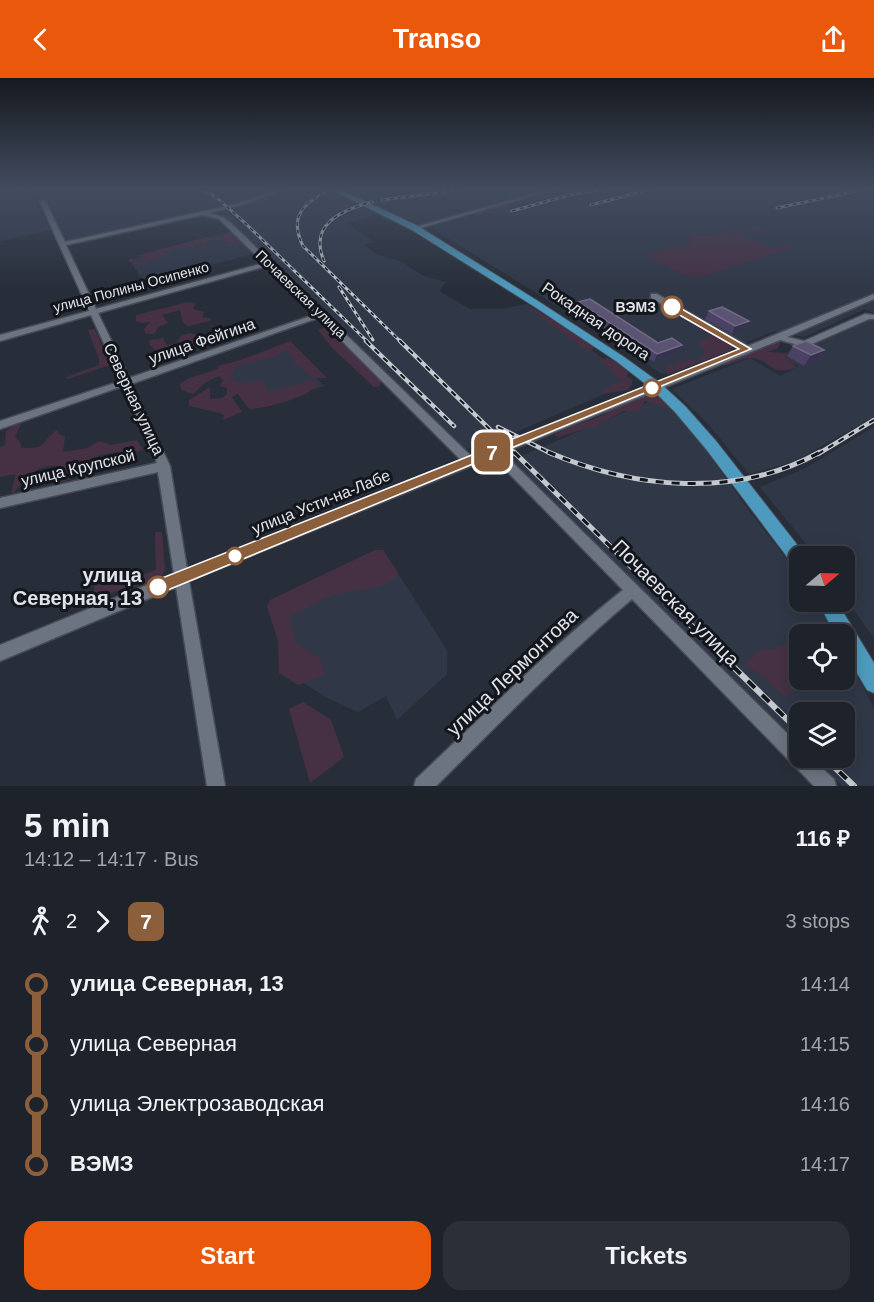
<!DOCTYPE html>
<meta charset="utf-8">
<style>
:root{--surface:#1e222b;--page:#2b2f37;--text:#f1f3f6;--muted:#a1a4a9;--line:#3c3f47;--accent:#ea580c}
body{margin:0;font-family:Helvetica,sans-serif;background:var(--page);color:var(--text);height:100vh;display:flex;flex-direction:column;font-size:22px;white-space:nowrap}
*{box-sizing:border-box;margin:0}
p{font-size:20px;color:var(--muted)}
.icon{flex:none;width:33px;height:33px;fill:none;stroke:currentColor;stroke-width:2;stroke-linecap:round;stroke-linejoin:round}
.map{position:relative;height:708px;overflow:hidden}
.details{display:flex;flex-direction:column;background:var(--surface);flex:1}
.details>*{flex:none}
.badge{padding:0 12px;border-radius:9px;font-size:21px;line-height:39px}
.needle{width:39px;rotate:71deg}
.tools{position:absolute;left:789px;top:468px;display:grid;gap:12px}
.tools a{display:grid;place-items:center;width:66px;height:66px;border-radius:12px;background:var(--surface);box-shadow:0 3px 15px #0003,0 0 0 2px var(--line);font-size:30px}
.map>.badge{position:absolute;translate:-50% -50%;box-shadow:0 0 0 3px #fff}
.legs{display:flex;align-items:center;gap:9px;height:66px;padding:0 24px;font-size:20px}
.legs p{margin-inline-start:auto}
.summary{display:flex;align-items:center;justify-content:space-between;height:102px;padding:0 24px}
h1{font-size:33px;font-weight:800;line-height:45px}
.action{display:flex;gap:12px;margin-top:auto;padding:12px 24px}
.action a{flex:1;height:69px;border-radius:18px;background:var(--accent);color:#fff;font-size:24px;font-weight:800;line-height:69px;text-align:center}
.action a+a{background:var(--page);color:var(--text)}
ul{padding:0 24px;list-style:none}
li{display:flex;align-items:center;gap:21px;height:60px;font-size:22px}
li i{display:grid;place-items:center;width:9px;height:100%;margin:0 8px;background:currentColor}
li i::after{content:'';width:15px;height:15px;margin:-8px;border:4px solid;border-radius:50%;background:var(--surface)}
li p{margin-inline-start:auto}
li:first-child i{background:linear-gradient(#0000 50%,currentColor 0)}
li:last-child i{background:linear-gradient(currentColor 50%,#0000 0)}
header{display:flex;justify-content:space-between;align-items:center;height:78px;padding:0 24px;background:var(--accent);color:#fff;font-size:27px;font-weight:800}
.map>svg:first-child{display:block}
.built{fill:#303848}
.green{fill:#463144}
.lines{fill:none;stroke-linecap:round;stroke-linejoin:round}
.minor-casing{stroke:#474b55;stroke-width:3}
.major-casing{stroke:#474b55;stroke-width:2}
.minor{fill:#6d7481;fill-rule:evenodd}
.major{fill:#4e9abe;fill-rule:evenodd}
.rail-far3-casing{stroke:#c4c9d0;stroke-width:3}
.rail-far2-casing{stroke:#c4c9d0;stroke-width:4.5}
.rail-far1-casing{stroke:#c4c9d0;stroke-width:5}
.rail-casing{stroke:#c4c9d0;stroke-width:6}
.rail-far3{stroke:#13161b;stroke-width:1.5;stroke-dasharray:4;stroke-linecap:butt}
.rail-far2{stroke:#13161b;stroke-width:2;stroke-dasharray:6;stroke-linecap:butt}
.rail-far1{stroke:#13161b;stroke-width:3;stroke-dasharray:8;stroke-linecap:butt}
.rail{stroke:#13161b;stroke-width:4;stroke-dasharray:10;stroke-linecap:butt}
.wall{fill:#4b4164}
.shaded-wall{fill:#36324d}
.building{fill:#5b5372;stroke:#706985;stroke-width:1.5}
.line-1{fill:#8b5e3c;stroke:#fff;stroke-width:1.5}
.stop-1-dot{fill:#fff;stroke:#8b5e3c;stroke-width:3}
.labels{text-anchor:middle;dominant-baseline:central;stroke-width:6;stroke-linejoin:round;paint-order:stroke}
.far-street-label{font-size:14px;fill:#dfe3ea;stroke:#13161b}
.far-stop-label{font-size:14px;font-weight:bold;fill:#dfe3ea;stroke:#13161b;text-anchor:end}
.street-label{font-size:16px;fill:#dfe3ea;stroke:#13161b}
.near-stop-label{font-size:20px;font-weight:bold;fill:#dfe3ea;stroke:#13161b;text-anchor:end}
.near-street-label{font-size:20px;fill:#dfe3ea;stroke:#13161b}
</style>
<header><svg class="icon" aria-label="back" viewBox="0 0 24 24"><path d="M15 5l-7 7 7 7"/></svg>Transo<svg class="icon" aria-label="share" viewBox="0 0 24 24"><path d="M12 15V3M7 8l5-5 5 5M5 13v7h14v-7"/></svg></header>
<div class="map">
<svg width="874" height="708" viewBox="0 0 874 708">
<rect width="100%" height="100%" fill="#282e39"/>
<path class="built" d="M0,111H19L30,116L52,152L0,163Z
M30,111H324L376,134L371,138L347,146L374,164L364,167L376,176L400,183L422,197L446,204L439,213L470,231H502L527,226L535,231L634,303L516,354L461,373L219,133L238,129L277,112L229,127L67,163L47,124Z
M343,111H553L419,147L341,112Z
M569,111H874V235L865,231L804,259L775,253L664,296L660,295L607,259L430,149Z
M232,153L256,175L144,205L130,182Z
M871,240L874,242V339L793,384L749,396L710,348L672,311L750,280L780,298L799,288L780,278Z
M286,266L324,308L249,331L219,290Z
M648,324L668,327L701,365L746,429L799,496L800,524H818L836,556H800V602H844L845,573L874,631V708H842L814,680H844V634H800L799,666L512,382Z
M874,349V560L845,520L844,478H816L760,409L804,391Z
M383,472L447,572V596L397,642L386,618L358,634L327,620L288,595L267,528Z"/>
<path class="green" d="M563,111H595L537,122L476,138L473,136Z
M745,148H755L770,154C758,157 748,146 736,155L774,171L786,167L795,169L701,199L683,197L645,177L670,170H689L687,165L694,161L689,158L697,155L705,159Z
M223,156H232L239,165L228,169V164L217,162L205,165L207,170L199,173V168L174,171L163,179L150,182L147,186L139,188L128,183L131,180L136,184H142L144,179L135,178L207,159L223,160Z
M189,224L195,226L193,231L204,234L202,239L211,240L210,243L188,248L183,245L180,232L162,237L168,245L159,249L154,256H146L144,251L150,244L141,245L136,243V237Z
M533,230L594,268L593,271L587,273L530,231Z
M687,241L733,264L732,272L667,297L665,293L669,287L675,289L677,283L686,284L689,281L696,283L704,278V272L698,265L712,257L700,252Z
M327,249L336,255L338,262L373,291L381,303L380,308L374,309L333,271L318,252Z
M95,251L110,287L68,301L66,299L99,287V281L88,252Z
M189,255L210,259L214,262C200,273 175,270 157,274L149,266L150,262L163,260L167,267L177,265L181,258Z
M778,262L781,264L778,270L767,274L786,275V280L797,289C770,301 769,278 749,280C739,281 732,288 722,287L721,285Z
M290,263L327,300H313L296,286L286,271C271,284 253,282 235,289L230,301L241,305L262,303L269,314L312,302L318,305C312,319 264,331 249,331L238,316L232,319L242,334L223,342L224,337L220,335L189,328V322L210,309V321L222,320L227,316V310L220,308L223,302L219,298L206,304L193,316L181,312L180,306C192,296 205,297 219,290L218,288L241,282Z
M607,280L618,285L629,295L626,299L632,303V307L627,312L604,316L603,312L622,303L600,282Z
M652,316L664,321L669,331L645,323L638,334L624,333L594,348L559,359L554,357C567,350 585,344 599,339C605,337 609,332 615,329C627,324 640,320 652,316Z
M21,346L15,359L20,364L22,370C49,371 40,364 57,352L60,357L65,358L63,374L88,370L99,363L111,367L137,362L143,371C133,378 121,373 110,375C92,379 74,385 68,402L59,406L52,405L63,389C41,383 26,398 14,415L11,414L16,396L0,399V369L5,367L6,353L15,347Z
M155,454H162L165,492L161,499L145,506L121,511L96,523L93,521L96,494L99,491L126,502L156,492Z
M375,472H383L399,496C381,514 368,509 346,514C327,518 306,530 289,539L296,565L320,580L325,596L319,600L298,607L279,595L278,562L267,528L270,522Z
M790,564L799,572L800,602H801L786,620L761,596L744,587L760,572L774,571Z
M303,624L331,642L344,679L310,705L289,631Z"/>
<g class="lines">
<defs>
<path id="minor" d="M279,111H286L239,128L209,135L223,139L233,147L471,378L741,271L651,220V216H657L748,268L874,216V221L787,259L804,263L865,236L874,237V241H869L805,269L780,262L503,375L800,668V680H811L834,701L836,708H814L632,521C563,579 500,645 436,708H414L416,701C484,637 550,570 623,512L493,379L189,503L225,708H207L176,509L0,583V567L174,496L158,394L0,430V420L157,385L123,308L0,351V343L121,303L91,237L0,263V257L89,233L40,124L43,122L46,124L65,164L236,126ZM202,137L219,141L264,185L96,231L66,167ZM267,188L461,382L187,491L170,388L131,306L315,241L314,239H308L129,300L98,235Z
M550,111H558L417,151L412,150Z"/>
<path id="major" d="M330,111H339L418,148L541,225L624,279L660,305L685,328L716,363L806,478H800V490L794,488L706,371L675,334L652,311L616,283L535,229L412,152Z
M818,524H837L874,585V615L867,612L844,573V556H835Z"/>
</defs>
<use href="#minor" class="minor-casing"/>
<use href="#major" class="major-casing"/>
<use href="#minor" class="minor"/>
<use href="#major" class="major"/>
<defs>
<path id="rail-far3" d="M200,111L217,120L244,144L368,264
M330,111C304,125 288,138 303,168L401,264
M0,113L15,111
M382,122L466,111
M591,127L651,111
M777,130L866,111
M512,133L569,117L605,111
M324,183C308,146 342,132 372,124
M339,209L373,262"/>
<path id="rail-far2" d="M366,263L454,348
M400,263L515,376
M498,349L552,376
M818,376L874,342"/>
<path id="rail-far1" d="M514,374L664,521
M548,374C634,411 736,421 820,374"/>
<path id="rail" d="M662,519L800,654
M825,680L854,708"/>
</defs>
<use href="#rail-far3" class="rail-far3-casing"/>
<use href="#rail-far2" class="rail-far2-casing"/>
<use href="#rail-far1" class="rail-far1-casing"/>
<use href="#rail" class="rail-casing"/>
<use href="#rail-far3" class="rail-far3"/>
<use href="#rail-far2" class="rail-far2"/>
<use href="#rail-far1" class="rail-far1"/>
<use href="#rail" class="rail"/>
</g>
<path class="wall" d="M578,224L658,265L679,274L654,284L576,232Z
M709,233L749,243L745,251L732,256L705,241Z
M793,268L824,272L817,282L804,288L787,278Z"/>
<path class="shaded-wall" d="M49,111H83L85,113L51,119L47,112Z
M749,243L745,251L732,256L735,248Z
M682,267L679,274L654,284L657,276Z
M824,272L817,282L804,288L811,277Z"/>
<path class="building" d="M590,221L658,265L672,260L682,267L657,276L578,224Z
M722,229L749,243L735,248L709,233Z
M806,263L824,272L811,277L793,268Z"/>
<linearGradient id="sky" x2="0" y2="1"><stop stop-color="#16191f"/><stop offset="0.53" stop-color="#424c5f"/><stop offset="1" stop-color="#424c5f" stop-opacity="0"/></linearGradient>
<rect width="874" height="210" fill="url(#sky)"/>
<path class="line-1" d="M669,227H675L751,271L163,514L158,516L152,514L150,509L152,504L739,271L669,231Z"/>
<g class="stop-1-dot">
<circle cx="672" cy="229" r="10"/>
<circle cx="652" cy="310" r="8"/>
<circle cx="235" cy="478" r="8"/>
<circle cx="158" cy="509" r="10"/>
</g>
<g class="labels">
<g class="far-street-label">
<text transform="translate(131 209) rotate(-15)">улица Полины Осипенко</text>
<text transform="translate(301 216) rotate(44)">Почаевская улица</text>
</g>
<g class="far-stop-label">
<text x="656" y="229">ВЭМЗ</text>
</g>
<g class="street-label">
<text transform="translate(596 243) rotate(34)">Рокадная дорога</text>
<text transform="translate(202 263) rotate(-19)">улица Фейгина</text>
<text transform="translate(134 321) rotate(65)">Северная улица</text>
<text transform="translate(78 390) rotate(-13)">улица Крупской</text>
<text transform="translate(321 424) rotate(-22)">улица Усти-на-Лабе</text>
</g>
<g class="near-stop-label">
<text x="142" y="497">улица<tspan x="142" dy="23">Северная, 13</tspan></text>
</g>
<g class="near-street-label">
<text transform="translate(676 525) rotate(45)">Почаевская улица</text>
<text transform="translate(512 594) rotate(-44)">улица Лермонтова</text>
</g>
</g>
</svg>
<div class="tools">
<a><svg class="needle" viewBox="-14 -14 28 28"><path d="M0-13l5 13h-10z" fill="#e53935"/><path d="M0 13l5-13h-10z" fill="#a1a4a9"/></svg></a>
<a><svg class="icon" aria-label="locate" viewBox="0 0 24 24"><circle cx="12" cy="12" r="6"/><path d="M12 2v4M12 18v4M2 12h4M18 12h4"/></svg></a>
<a><svg class="icon" aria-label="layers" viewBox="0 0 24 24"><path d="M12 4l9 5-9 5-9-5zM3 14l9 5 9-5"/></svg></a>
</div>
<b class="badge" style="left:492px;top:374px;background:#8b5e3c;color:#fff">7</b>
</div>
<section class="details">
<div class="summary"><div><h1>5 min</h1><p>14:12 – 14:17 · Bus</p></div><b>116 ₽</b></div>
<div class="legs"><svg class="icon" aria-label="walk" viewBox="0 0 24 24"><circle cx="13" cy="4" r="2"/><path d="M13 8l-2 6 4 7M11 14l-3 7M7 12l3-4h3l4 4"/></svg>2<svg class="icon" aria-label="forward" viewBox="0 0 24 24"><path d="M9 5l7 7-7 7"/></svg><b class="badge" style="background:#8b5e3c;color:#fff">7</b><p>3 stops</p></div>
<ul>
<li><i style="color:#8b5e3c"></i><b>улица Северная, 13</b><p>14:14</p></li>
<li><i style="color:#8b5e3c"></i><span>улица Северная</span><p>14:15</p></li>
<li><i style="color:#8b5e3c"></i><span>улица Электрозаводская</span><p>14:16</p></li>
<li><i style="color:#8b5e3c"></i><b>ВЭМЗ</b><p>14:17</p></li>
</ul>
<div class="action"><a>Start</a><a>Tickets</a></div>
</section>
